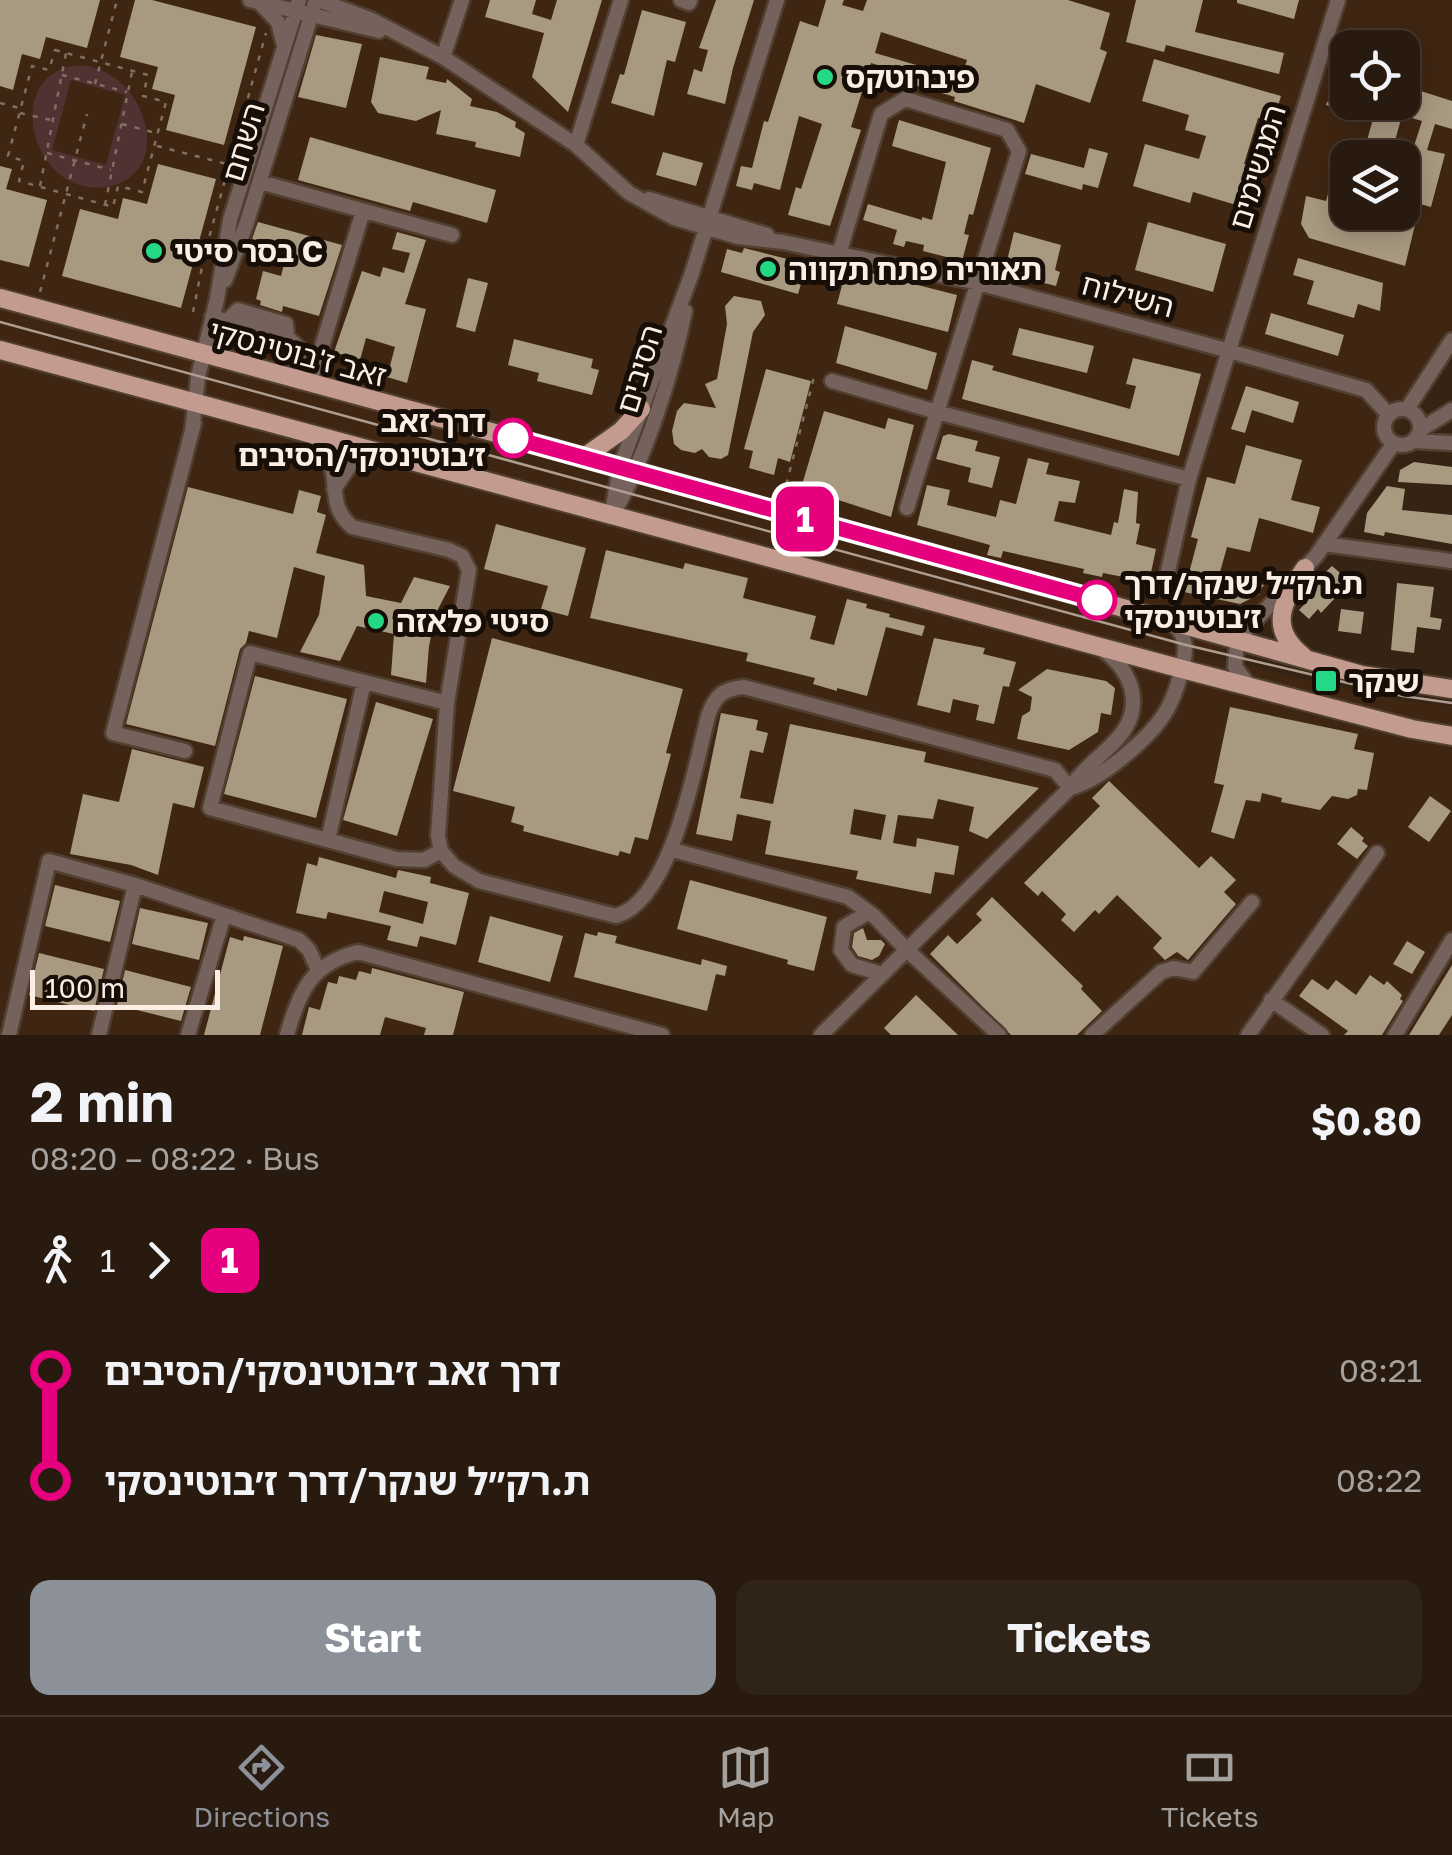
<!DOCTYPE html>
<meta charset="utf-8">
<style>
:root{--surface:#281a0e;--page:#302317;--text:#f1f3f6;--muted:#a5a19e;--line:#44382e;--accent:#8c9099}
body{margin:0;font-family:"Golos Text","Noto Sans Hebrew",sans-serif;background:var(--page);color:var(--text);height:100vh;display:flex;flex-direction:column;font-size:38px;white-space:nowrap}
*{box-sizing:border-box;margin:0}
p{font-size:32px;color:var(--muted)}
.icon{flex:none;width:55px;height:55px;fill:none;stroke:currentColor;stroke-width:2;stroke-linecap:round;stroke-linejoin:round}
.map{position:relative;height:1035px;overflow:hidden}
.details{display:flex;flex-direction:column;background:var(--surface);flex:1}
.details>*{flex:none}
.badge{padding:0 20px;border-radius:15px;font-size:35px;line-height:65px}
.tools{position:absolute;left:1330px;top:30px;display:grid;gap:20px}
.tools a{display:grid;place-items:center;width:90px;height:90px;border-radius:20px;background:var(--surface);box-shadow:0 5px 25px #0003,0 0 0 2px var(--line);font-size:50px}
.scale{position:absolute;left:30px;bottom:25px;width:190px;box-sizing:border-box;padding-left:10px;border:5px solid #fbeee4;border-top:0;font-size:28px;line-height:35px;white-space:nowrap;color:#fbeee4;-webkit-text-stroke:8px #170e08;paint-order:stroke}
.map>.badge{position:absolute;translate:-50% -50%;box-shadow:0 0 0 5px #fff}
.legs{display:flex;align-items:center;gap:15px;height:110px;padding:0 30px;font-size:32px}
.legs p{margin-inline-start:auto}
.summary{display:flex;align-items:center;justify-content:space-between;height:170px;padding:0 30px}
h1{font-size:55px;font-weight:700;line-height:75px}
.cta{display:flex;gap:20px;margin-top:auto;padding:20px 30px}
.cta a{flex:1;height:115px;border-radius:20px;background:var(--accent);color:#fff;font-size:40px;font-weight:700;line-height:115px;text-align:center}
.cta a+a{background:var(--page);color:var(--text)}
ul{padding:0 30px;list-style:none}
li{display:flex;align-items:center;gap:35px;height:110px;font-size:38px}
li i{display:grid;place-items:center;width:15px;height:100%;margin:0 12px;background:currentColor}
li i::after{content:'';width:25px;height:25px;margin:-12px;border:8px solid;border-radius:50%;background:var(--surface)}
li p{margin-inline-start:auto}
li:first-child i{background:linear-gradient(#0000 50%,currentColor 0)}
li:last-child i{background:linear-gradient(currentColor 50%,#0000 0)}
.tabs{display:flex;justify-content:space-around;align-items:center;height:140px;border-top:2px solid var(--line);background:var(--surface);font-size:28px;color:var(--muted)}
.tabs a{display:grid;justify-items:center;gap:5px}
.tabs .on{color:var(--accent)}
.map>svg:first-child{display:block}
.built{fill:#3f2612;fill-rule:evenodd}
.green{fill:#503232;fill-rule:evenodd}
.building{fill:#a89981;fill-rule:evenodd}
.lines{fill:none;stroke-linecap:round;stroke-linejoin:round}
.minor-casing{stroke:#513f30;stroke-width:19}
.major-casing{stroke:#513f30;stroke-width:22}
.path{stroke:#807062;stroke-width:2.5;stroke-dasharray:5 8;stroke-linecap:butt}
.minor{stroke:#75625c;stroke-width:14}
.major{stroke:#c39c8f;stroke-width:18}
.tram{stroke:#ad9e91;stroke-width:2.5}
.line-1-casing{stroke:#fff;stroke-width:22}
.line-1{stroke:#e6007e;stroke-width:15}
.poi-dot{fill:#25d886;stroke:#170e08;stroke-width:4}
.stop-1-dot{fill:#fff;stroke:#e6007e;stroke-width:5}
.labels{text-anchor:middle;dominant-baseline:central;stroke-width:10;stroke-linejoin:round;paint-order:stroke}
.poi-label{font-size:30px;font-weight:bold;fill:#fbeee4;stroke:#170e08;text-anchor:start}
.street-label{font-size:30px;fill:#fbeee4;stroke:#170e08}
.stop-label{font-size:30px;font-weight:bold;fill:#fbeee4;stroke:#170e08;text-anchor:end}
</style>
<div class="map">
<svg width="1452" height="1035" viewBox="0 0 1452 1035">
<rect width="100%" height="100%" fill="#352313"/>
<path class="built" d="M0,0H1452V340L1407,409L1394,443L1320,541L1218,657L1099,625L1221,660L1397,700L1452,706V1035H0ZM1348,48H1402V102H1348ZM1348,158H1402V212H1348Z"/>
<path class="green" d="M80,65C148,70 177,176 106,187C30,198 0,71 80,65ZM71,80L125,95L106,165L52,150Z"/>
<path class="building" d="M0,0H100L87,48L46,37L40,59L22,54L13,90L0,86Z
M135,0H152L256,27L224,145L166,130L175,95L152,89L158,67L120,57Z
M490,0H536L532,14L551,20L557,0H602L568,112L532,77L544,33L485,17Z
M716,0H754L733,68L725,104L687,94L694,69L702,72L708,50L699,48Z
M826,0H844L842,5L863,11L867,0H1068L1110,13L1100,49L1107,52L1090,103L1036,84L1024,123L954,101L955,97L904,82L907,74L871,63L851,127L861,130L830,226L788,215L796,187L801,189L822,124L799,116L780,190L754,183L752,190L736,186L741,166L752,168L764,121L768,122L800,21L818,27ZM881,32L967,60L961,78L875,53Z
M1136,0H1203L1195,32L1284,53L1279,74L1166,45L1164,52L1126,42Z
M1237,0H1299L1294,19L1237,3Z
M642,10L686,22L675,62L667,60L654,116L611,103L620,74L624,75Z
M316,35L362,44L346,108L298,97Z
M380,57L429,67L426,79L446,83L447,79L472,99L470,106L497,112L516,122L515,127L525,133L520,157L475,147L476,142L436,134L441,110L416,121L378,113L371,102Z
M1154,59L1281,96L1273,123L1258,118L1244,164L1258,168L1246,208L1193,192L1190,203L1133,186L1145,144L1199,159L1206,136L1185,130L1189,115L1142,101Z
M1345,68H1348V102H1402V85L1452,101V129L1435,124L1427,150L1445,154L1431,207L1402,199V158H1362L1373,119L1326,105L1327,102H1335ZM1402,115L1422,121L1414,146L1395,141Z
M899,120L991,148L973,215L969,214L964,234L969,235L962,261L923,251L924,245L906,241L904,247L893,244L897,230L863,220L868,204L922,220V217L932,220L946,162L892,146Z
M310,137L496,190L487,223L413,202L410,211L298,180Z
M1089,148L1108,153L1098,188L1083,184L1082,190L1025,174L1031,154L1084,168Z
M663,152L703,163L696,186L656,175Z
M158,164L216,179L181,308L62,276L80,209L118,219L123,198L147,204Z
M0,166L12,169L6,189L47,200L29,267L0,260Z
M1333,176L1348,180V212H1365L1415,225L1405,266L1309,238L1301,224L1306,196L1326,201Z
M258,222L342,245L319,316L283,306L282,312L260,305L261,301L256,299L263,271L281,276L288,249L252,239Z
M1148,222L1226,244L1213,292L1135,270Z
M397,232L426,240L405,304L426,309L407,383L387,377L395,347L366,338L360,360L334,352L362,271L380,277L383,267L404,273L410,253L392,249Z
M1014,232L1061,245L1055,270L1060,272L1056,286L1004,273Z
M744,248L807,264L798,294L721,272L727,249L742,253Z
M1298,258L1383,283L1380,311L1358,304L1354,318L1307,304L1314,281L1293,275Z
M847,267L957,295L948,332L837,304Z
M468,278L488,283L475,332L456,327Z
M734,296L761,301L765,315L753,332L728,455L721,459L709,457L702,449L695,453L681,450L674,444L672,431L677,411L684,403L716,408L705,384L717,379L727,324L725,306Z
M1271,313L1344,335L1338,356L1265,334Z
M845,326L937,353L927,390L836,363Z
M1019,328L1094,346L1087,373L1012,355Z
M514,339L593,359L591,368L599,370L592,395L537,381L539,373L508,365Z
M1133,358L1201,374L1179,456L962,399L972,360L994,366L992,370L1130,409L1136,386L1126,384Z
M766,369L811,381L790,462L778,458L774,475L749,468L753,451L744,449Z
M1246,386L1299,402L1293,423L1252,410L1245,433L1231,429Z
M824,411L885,429L888,418L914,425L891,517L801,488Z
M949,434L978,441L975,451L1000,457L992,488L968,482L971,468L936,459L943,436Z
M1246,445L1302,460L1291,500L1320,507L1313,533L1259,518L1250,552L1227,547L1217,583L1243,590L1246,580L1264,585L1257,594H1260L1240,604L1184,592L1198,539L1191,537L1207,477L1235,484Z
M1028,458L1049,463L1046,474L1080,481L1075,503L1059,501L1054,521L1111,535L1114,522L1118,523L1124,489L1138,492L1136,523L1140,524L1136,544L1156,549L1149,582L1103,573L1102,577L1083,573L1084,569L1003,551L1001,558L987,555L990,545L917,525L927,485L950,490L947,505L996,517L1000,500L1016,504Z
M1414,462L1452,467V485L1398,482L1400,470Z
M1387,486L1405,489L1402,510L1452,515V544L1385,532L1384,536L1364,532L1367,513Z
M188,487L293,514L299,490L321,496L317,512L326,515L316,553L364,565L366,596L401,603L414,577L450,586L436,613L429,646L426,683L391,675L394,634L357,626L340,661L300,652L319,615L325,576L294,567L277,638L249,631L246,643L240,649L215,746L126,724Z
M496,524L586,548L568,616L541,609L548,586L484,569Z
M606,550L683,569L685,563L748,578L743,598L816,616L810,639L834,645L847,599L867,604L866,608L890,614L889,617L925,626L922,636L886,627L867,696L837,688V691L813,684L815,678L746,661L748,653L590,618Z
M1332,566L1346,578L1335,591L1339,594L1335,598L1321,613L1318,609L1309,619L1299,610L1311,597L1305,591Z
M1397,583L1434,587L1430,617L1442,619L1440,630L1417,627L1414,653L1391,650Z
M1341,609L1364,612L1361,634L1338,631Z
M492,638L683,689L666,753L671,754L648,840L635,837L630,854L620,851L618,856L523,831L524,826L511,822L515,807L453,791Z
M934,638L985,648L983,654L1016,662L1009,687L1003,686L994,724L976,720L979,705L953,699L950,713L917,705Z
M1047,669L1106,681L1115,688L1111,715L1101,713L1098,732L1069,750L1017,739L1022,716L1030,711L1032,697L1018,690Z
M255,676L347,699L316,818L224,794Z
M376,702L433,719L397,836L343,820Z
M1230,707L1358,734L1354,749L1374,753L1367,790L1358,789L1357,795L1348,799L1332,796L1320,810L1281,802L1282,798L1262,793L1260,802L1246,800L1234,839L1211,832L1224,785L1214,783Z
M721,713L758,720L756,730L768,733L763,753L750,750L740,798L773,804L790,724L926,752L924,762L1039,788L987,839L969,831L974,807L938,799L933,819L898,815L893,843L916,847L917,838L959,846L954,875L935,872L931,894L856,879L858,871L765,854L771,821L737,814L732,841L696,834ZM854,809L886,815L881,840L850,834Z
M132,749L204,767L194,808L173,803L158,875L131,865L70,854L83,794L119,802Z
M1109,781L1199,868L1211,856L1236,880L1224,892L1236,904L1188,960L1177,952L1165,960L1153,948L1162,938L1117,895L1099,914L1095,910L1074,932L1061,920L1066,914L1042,891L1038,896L1024,883L1100,806L1092,798Z
M1430,796L1451,811L1429,842L1408,827Z
M1351,827L1364,838L1362,841L1368,846L1357,859L1337,844Z
M319,857L396,878L398,870L431,877L430,883L469,893L456,945L420,936L417,947L387,940L391,926L328,912L326,919L296,913L307,863L317,866ZM384,891L428,902L423,924L379,912Z
M690,880L827,917L814,971L787,964L788,960L677,929Z
M55,885L120,901L110,942L45,926Z
M992,897L1083,986L1081,989L1102,1011L1077,1035H1011L930,954L948,935L957,944L982,920L976,914Z
M140,908L208,923L199,960L132,944Z
M490,916L563,936L550,982L478,962Z
M863,928L867,940H881L885,944L879,956L872,960L858,956L852,947L854,933Z
M598,932L617,936L615,943L701,965L702,959L727,966L725,976L716,974L707,1011L574,977L585,933L597,936Z
M244,936L283,946L260,1035H204L230,937L243,941Z
M1407,941L1425,952L1412,974L1393,964Z
M39,953L104,969L94,1011L29,995Z
M1452,965V1015L1439,1035H1409Z
M372,968L464,992L453,1035H424L426,1028L385,1017L380,1035H302L309,1007L320,1010L328,982L337,984L339,976L356,980L359,971L371,974Z
M125,970L191,987L181,1021L117,1005Z
M1370,975L1384,985L1387,981L1402,995L1400,999L1403,1001L1382,1035H1344L1348,1031L1299,996L1312,979L1328,990L1336,980L1356,995Z
M916,995L958,1035H891L884,1028Z"/>
<g class="lines">
<defs>
<path id="minor" d="M250,0L379,31
M318,0L370,19L443,57L576,145L629,193L674,218L738,237L783,242L978,283L1215,347L1366,390L1388,414
M681,0L689,3L690,0
M259,2L278,22L283,42
M443,57L462,0
M576,145L621,0
M260,182L452,235
M649,199L767,235
M839,254L881,114L905,99L1007,130L1019,151L907,508
M225,280L246,225L316,0
M212,317L287,337L299,348L297,373L300,382
M228,320L238,310L286,324L287,337
M315,370L363,211
M832,381L937,412L1189,479
M1411,403L1452,340
M1384 427a18 18 0 1 1 36 0a18 18 0 1 1-36 0Z
M1420,430L1452,410
M192,432L198,377L217,299L230,220L299,0
M313,436C318,443 325,450 328,457C341,484 326,504 352,527L449,550L462,556L469,570L447,703L438,836L441,851L454,866L479,881L616,916C671,901 695,767 708,716C715,696 722,689 744,687L1055,770L1070,788
M1414,441L1452,443
M334,489L351,464L371,452
M614,512C645,460 673,371 685,311
M611,517L620,467L692,273L777,0
M1324,544L1452,561
M1165,584L1189,479L1338,0
M1250,687L1235,667L1237,640L1316,556L1394,443
M185,751L113,733L194,423
M1070,788C1099,781 1146,741 1163,716C1174,700 1179,682 1183,664C1187,646 1186,633 1170,622
M328,840L364,682
M673,850L848,897L874,916L907,950L999,1035
M441,851L424,860L397,859L210,808L250,653L447,703
M869,912L844,927L841,950L852,965L882,974
M1271,1000L1322,1035
M9,1035L49,861L135,885L299,940L309,950L318,970
M99,1035L135,885
M188,1035L224,915
M287,1035C299,991 312,963 358,952L662,1035
M821,1035L1070,788C1092,753 1144,736 1131,687C1126,671 1117,660 1103,650
M1092,1035L1161,972L1174,968L1193,972L1252,902
M1248,1035L1377,853
M1395,1035L1452,940"/>
<path id="major" d="M0,298L620,467L1362,675L1452,689
M0,350L1182,669L1412,729L1452,736
M584,457L621,431L641,409
M1303,656C1266,627 1284,600 1305,568"/>
</defs>
<use href="#minor" class="minor-casing"/>
<use href="#major" class="major-casing"/>
<path class="path" d="M55,50L148,75L143,96L166,102L142,192L118,186L113,207L19,181L24,161L8,156L32,66L49,70Z
M62,75L127,92
M95,84L117,0
M0,103L19,108
M20,113L51,120
M122,124L156,133
M157,146L227,164
M47,153L111,170
M40,186L66,53
M105,205L132,72
M40,292L87,114
M193,312L205,252L266,33
M783,497L814,377"/>
<use href="#minor" class="minor"/>
<use href="#major" class="major"/>
<path class="tram" d="M0,322L1186,645L1403,696L1452,703"/>
</g>
<g class="lines">
<defs>
<path id="line-1" d="M513,438L1097,600"/>
</defs>
<use href="#line-1" class="line-1-casing"/>
<use href="#line-1" class="line-1"/>
</g>
<g class="poi-dot">
<circle cx="825" cy="77" r="10"/>
<circle cx="154" cy="251" r="10"/>
<circle cx="768" cy="269" r="10"/>
<circle cx="376" cy="621" r="10"/>
<rect x="1314" y="669" width="24" height="24" rx="5"/>
</g>
<g class="stop-1-dot">
<circle cx="513" cy="438" r="18"/>
<circle cx="1097" cy="600" r="18"/>
</g>
<g class="labels">
<g class="poi-label">
<text x="845" y="77">פיברוטקס</text>
<text x="174" y="251">בסר סיטי C</text>
<text x="788" y="269">תאוריה פתח תקווה</text>
<text x="396" y="621">סיטי פלאזה</text>
<text x="1348" y="681">שנקר</text>
</g>
<g class="street-label">
<text transform="translate(243 142) rotate(-73)">השחם</text>
<text transform="translate(1257 167) rotate(-73)">המגשימים</text>
<text transform="translate(1128 295) rotate(15)">השילוח</text>
<text transform="translate(298 353) rotate(15)">זאב ז'בוטינסקי</text>
<text transform="translate(639 369) rotate(-73)">הסיבים</text>
</g>
<g class="stop-label">
<text x="486" y="421">דרך זאב<tspan x="486" dy="34">ז׳בוטינסקי/הסיבים</tspan></text>
<text x="1124" y="583" text-anchor="start">ת.רק״ל שנקר/דרך<tspan x="1124" dy="34">ז׳בוטינסקי</tspan></text>
</g>
</g>
</svg>
<div class="tools">
<a><svg class="icon" aria-label="locate" viewBox="0 0 24 24"><circle cx="12" cy="12" r="6"/><path d="M12 2v4M12 18v4M2 12h4M18 12h4"/></svg></a>
<a><svg class="icon" aria-label="layers" viewBox="0 0 24 24"><path d="M12 4l9 5-9 5-9-5zM3 14l9 5 9-5"/></svg></a>
</div>
<div class="scale">100 m</div>
<b class="badge" style="left:805px;top:519px;background:#e6007e;color:#fff">1</b>
</div>
<section class="details">
<div class="summary"><div><h1>2 min</h1><p>08:20 – 08:22 · Bus</p></div><b>$0.80</b></div>
<div class="legs"><svg class="icon" aria-label="walk" viewBox="0 0 24 24"><circle cx="13" cy="4" r="2"/><path d="M13 8l-2 6 4 7M11 14l-3 7M7 12l3-4h3l4 4"/></svg>1<svg class="icon" aria-label="forward" viewBox="0 0 24 24"><path d="M9 5l7 7-7 7"/></svg><b class="badge" style="background:#e6007e;color:#fff">1</b></div>
<ul>
<li><i style="color:#e6007e"></i><b>דרך זאב ז׳בוטינסקי/הסיבים</b><p>08:21</p></li>
<li><i style="color:#e6007e"></i><b>ת.רק״ל שנקר/דרך ז׳בוטינסקי</b><p>08:22</p></li>
</ul>
<div class="cta"><a>Start</a><a>Tickets</a></div>
</section>
<nav class="tabs">
<a class="on"><svg class="icon" aria-label="directions" viewBox="0 0 24 24"><path d="M12 3l9 9-9 9-9-9zM9 14v-3h6M13 9l2 2-2 2"/></svg>Directions</a>
<a><svg class="icon" aria-label="map" viewBox="0 0 24 24"><path d="M3 6l6-2 6 2 6-2v14l-6 2-6-2-6 2zM9 4v14M15 6v14"/></svg>Map</a>
<a><svg class="icon" aria-label="tickets" viewBox="0 0 24 24"><path d="M3 7h18v10H3zM15 7v10"/></svg>Tickets</a>
</nav>
